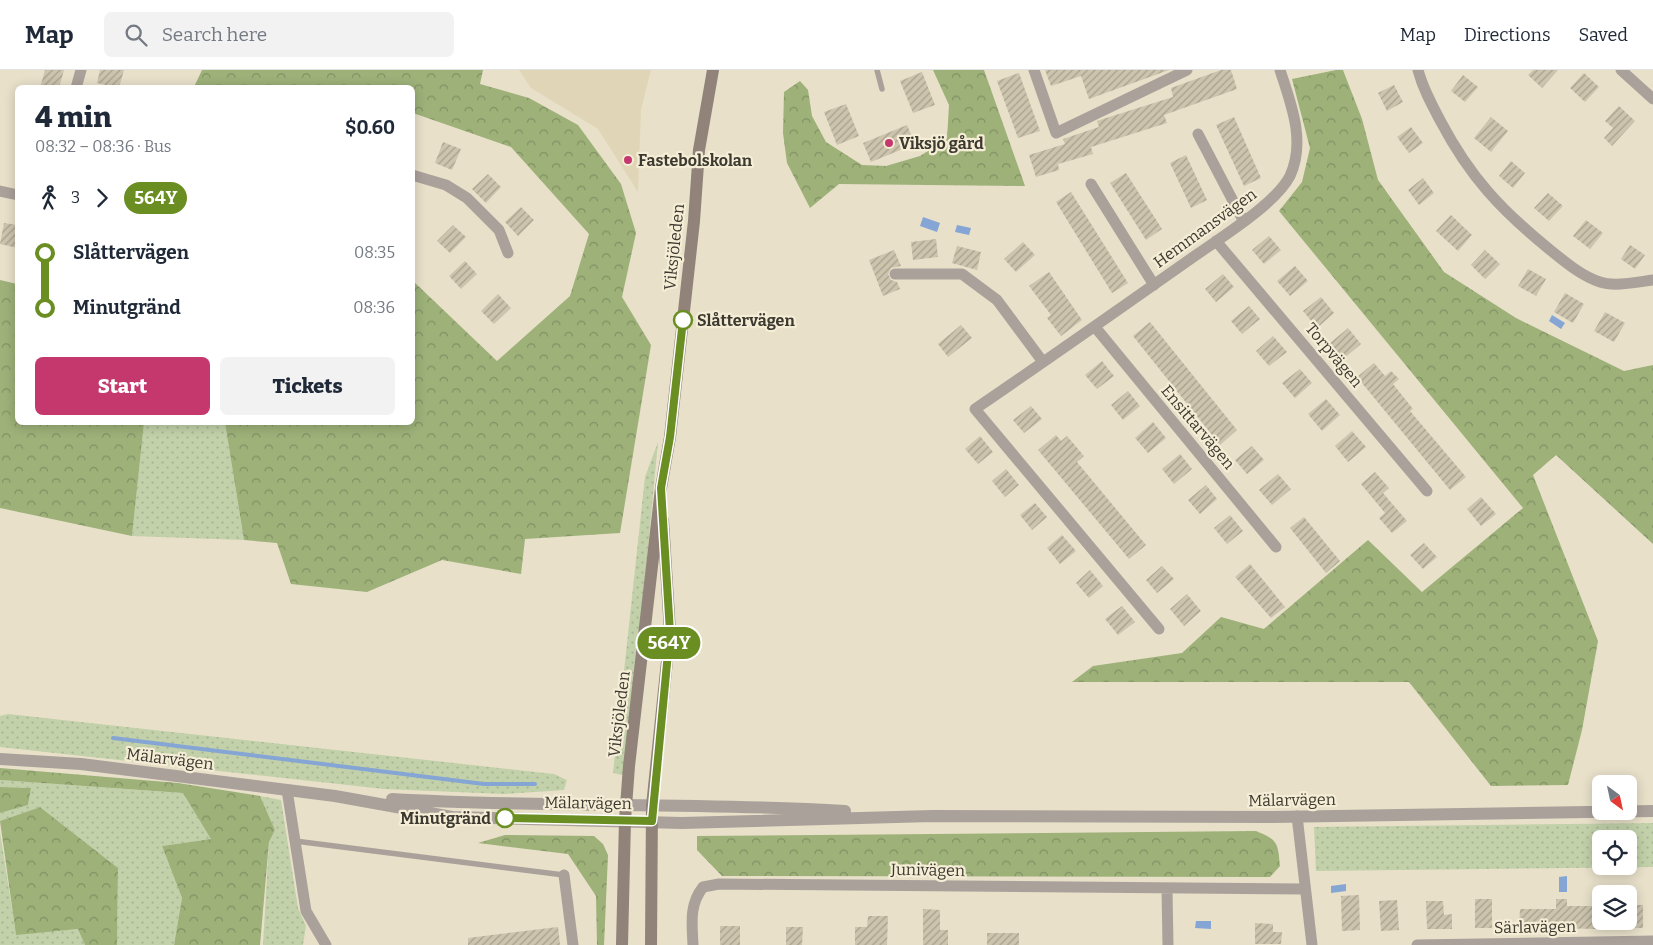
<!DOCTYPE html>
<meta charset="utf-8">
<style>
:root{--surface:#fff;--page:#f2f2f3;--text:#1f2937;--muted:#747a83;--line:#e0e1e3;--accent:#c4386d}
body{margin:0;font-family:Bitter,serif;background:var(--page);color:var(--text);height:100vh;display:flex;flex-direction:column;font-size:19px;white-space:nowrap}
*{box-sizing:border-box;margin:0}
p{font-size:16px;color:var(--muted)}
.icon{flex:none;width:28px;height:28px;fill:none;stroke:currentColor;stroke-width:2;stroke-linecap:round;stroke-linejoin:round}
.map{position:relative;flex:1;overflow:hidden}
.sheet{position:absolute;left:15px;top:15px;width:400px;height:340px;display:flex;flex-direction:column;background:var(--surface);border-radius:8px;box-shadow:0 2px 12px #0003}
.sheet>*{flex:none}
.badge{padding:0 10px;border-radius:16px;font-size:18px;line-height:32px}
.needle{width:32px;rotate:147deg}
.fabs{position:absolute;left:1592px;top:705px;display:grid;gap:10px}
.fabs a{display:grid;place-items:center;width:45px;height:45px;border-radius:8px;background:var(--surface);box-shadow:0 2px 12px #0003;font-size:25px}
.map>.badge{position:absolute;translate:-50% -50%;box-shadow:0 0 0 2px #fff}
.legs{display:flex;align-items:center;gap:8px;height:55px;padding:0 20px;font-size:16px}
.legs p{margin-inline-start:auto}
.head{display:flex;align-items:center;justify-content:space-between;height:85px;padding:0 20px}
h1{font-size:28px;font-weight:800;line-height:38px}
.primary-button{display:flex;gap:10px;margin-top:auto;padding:10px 20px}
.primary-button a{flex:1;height:58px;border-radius:8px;background:var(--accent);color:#fff;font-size:20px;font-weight:800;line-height:58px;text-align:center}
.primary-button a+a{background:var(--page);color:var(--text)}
ul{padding:0 20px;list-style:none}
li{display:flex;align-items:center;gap:18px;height:55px;font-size:19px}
li i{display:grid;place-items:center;width:8px;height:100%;margin:0 6px;background:currentColor}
li i::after{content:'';width:12px;height:12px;margin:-6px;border:4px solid;border-radius:50%;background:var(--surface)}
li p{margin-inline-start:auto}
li:first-child i{background:linear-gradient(#0000 50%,currentColor 0)}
li:last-child i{background:linear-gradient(currentColor 50%,#0000 0)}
header{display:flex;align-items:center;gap:30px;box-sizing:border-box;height:70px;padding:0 25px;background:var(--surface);border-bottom:1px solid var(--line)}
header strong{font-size:24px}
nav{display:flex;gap:28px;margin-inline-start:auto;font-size:18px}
.search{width:350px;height:45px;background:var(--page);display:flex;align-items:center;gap:12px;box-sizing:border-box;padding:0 18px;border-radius:8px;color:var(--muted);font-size:19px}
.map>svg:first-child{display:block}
.built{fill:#e0d6b7}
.grass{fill:url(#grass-dots);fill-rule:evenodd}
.forest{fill:url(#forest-crowns)}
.water{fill:#85a5d5}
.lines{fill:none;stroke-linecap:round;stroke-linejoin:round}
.stream{stroke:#85a5d5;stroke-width:4}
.building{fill:url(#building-hatch)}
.service{stroke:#aba19b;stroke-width:5.5}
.minor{stroke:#aba19b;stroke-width:11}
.tertiary{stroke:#aba19b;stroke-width:12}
.secondary{stroke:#91827a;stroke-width:12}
.line-1-casing{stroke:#fff;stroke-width:11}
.line-1{stroke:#6b8e23;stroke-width:8}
.poi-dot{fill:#c4386d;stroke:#f5edd6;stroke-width:2}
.stop-1-dot{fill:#fff;stroke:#6b8e23;stroke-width:2.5}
.labels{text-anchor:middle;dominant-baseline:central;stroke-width:4.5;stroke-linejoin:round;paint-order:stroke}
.poi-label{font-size:16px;font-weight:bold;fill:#3c3930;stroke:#f5edd6;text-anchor:start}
.street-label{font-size:16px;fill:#3c3930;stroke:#f5edd6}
.stop-label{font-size:16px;font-weight:bold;fill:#3c3930;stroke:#f5edd6;text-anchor:start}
</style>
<header>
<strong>Map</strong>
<div class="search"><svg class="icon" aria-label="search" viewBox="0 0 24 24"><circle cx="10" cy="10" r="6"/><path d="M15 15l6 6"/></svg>Search here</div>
<nav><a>Map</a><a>Directions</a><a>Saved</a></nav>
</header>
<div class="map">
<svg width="1653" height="875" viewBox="0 0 1653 875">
<defs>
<pattern id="grass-dots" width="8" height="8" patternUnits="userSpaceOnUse" patternTransform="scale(1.25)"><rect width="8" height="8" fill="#c2d1a9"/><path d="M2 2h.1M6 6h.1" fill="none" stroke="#a8b492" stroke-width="1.8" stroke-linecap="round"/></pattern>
<pattern id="forest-crowns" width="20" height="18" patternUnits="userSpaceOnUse" patternTransform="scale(1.25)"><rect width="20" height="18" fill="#9db179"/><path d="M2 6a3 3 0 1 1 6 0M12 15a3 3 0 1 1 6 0" fill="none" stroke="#819164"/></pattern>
<pattern id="building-hatch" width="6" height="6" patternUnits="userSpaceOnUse" patternTransform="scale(1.25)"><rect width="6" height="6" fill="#ccc4ad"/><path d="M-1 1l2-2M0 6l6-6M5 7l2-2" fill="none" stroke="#a7a08d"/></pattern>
</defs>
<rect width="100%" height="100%" fill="#e8e0c9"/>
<path class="built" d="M519,0H651L641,40L638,122L598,59L531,18Z"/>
<path class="grass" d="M144,353H225L244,470L132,466Z
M658,372L627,701L622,705L613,703L645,407Z
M8,644L554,704L567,710L564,720L505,724L384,719L0,677V646Z
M0,710L183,723L212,769L162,776L182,828L174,875H117L118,798L40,737L0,751V743L28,735L31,718L0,717Z
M260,726L281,730L298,838L306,856L303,875H263L269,772L275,760Z
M1653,753V797L1316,801L1314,757ZM1601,769H1629V796H1601Z
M0,762L16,864L79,859L85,875H0Z"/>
<path class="forest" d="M202,0H483L480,14L529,28L578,55L621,114L636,163L622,227L651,275L620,463L525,469L521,504L442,490L367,522L291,514L277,473L244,470L225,353L412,352L413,211L497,291L570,226L589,164L511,77L413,43L412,18L194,17Z
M933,0H984L1025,116L839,114L810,138L787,93L783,63L784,22L800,11L808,20L812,46L826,72L862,95L886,96L920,86L947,69L949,35Z
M1336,0H1343L1362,49L1378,110L1444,202L1516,248L1624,301L1653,295V474L1556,385L1533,405L1598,571L1582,660L1568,715L1491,716L1409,612H1072L1093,596L1182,583L1221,547L1264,559L1368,470L1422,522L1523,438L1279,141L1302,112L1310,78L1292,9Z
M0,210L17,214L18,352L144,353L132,466L0,438Z
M0,698L178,713L260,726L275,760L269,772L260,875H174L182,828L162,776L211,769L183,723L0,710Z
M0,717L31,718L28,735L0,743Z
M40,737L118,798L117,875H85L78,859L16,865L0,751Z
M1256,761C1278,770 1278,773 1280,796L1270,807L722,806L697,780V766Z
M505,765L594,766L603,774L608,785L604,875H597L596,826L568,784L478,773Z"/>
<path class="water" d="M923,147L940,153L937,162L920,156Z
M957,155L971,158L969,165L955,162Z
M1552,245L1565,253L1561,259L1549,251Z
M1567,806V822H1559V807Z
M1346,814V821L1331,823V816Z
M1196,851H1211V859L1195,858Z"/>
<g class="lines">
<path class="stream" d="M113,668L484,714H535"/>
</g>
<path class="building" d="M45,0H64L59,18H40Z
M100,0H124L119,18L97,13Z
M1045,0H1169L1089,29L1081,6L1051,16Z
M1221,0H1231L1237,19L1164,45L1167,53L1091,77L1093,84L1058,94L1059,100L1036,107L1029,85L1065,74L1063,69L1099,57L1097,51L1103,49L1173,27L1171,18Z
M1533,0H1558L1542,18L1528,5Z
M922,2L935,35L913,43L900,11Z
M1019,3L1040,61L1018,68L997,11Z
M1584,3L1599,17L1585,32L1570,18Z
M1463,5L1478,17L1465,32L1451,21Z
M1394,15L1403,32L1387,41L1378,23Z
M846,34L859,66L837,75L824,42Z
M1619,36L1635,51L1612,76L1604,68L1613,58L1605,51Z
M1234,47L1261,108L1244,116L1216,55Z
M1491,47L1508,61L1491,82L1474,68Z
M907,55L915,74L871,92L863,73Z
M1411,57L1423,73L1409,83L1397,67Z
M443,72L461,79L452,100L435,93Z
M1186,85L1207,130L1191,138L1170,93Z
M1511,91L1525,103L1513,118L1499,106Z
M1126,103L1162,159L1146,170L1110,113Z
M488,104L501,117L486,133L472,119Z
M1423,108L1434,123L1419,135L1408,120Z
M1071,122L1128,213L1112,223L1056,132Z
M1548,123L1563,136L1549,151L1534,138Z
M521,137L534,150L518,166L505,152Z
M1451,145L1472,165L1458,181L1436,161Z
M1586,150L1603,163L1590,179L1573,166Z
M4,153L18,155V178L0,174Z
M453,155L466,167L450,183L437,171Z
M1269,166L1281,180L1264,194L1252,180Z
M936,169L938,187L913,190L911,172Z
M1023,172L1035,185L1016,202L1004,189Z
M1630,175L1645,185L1635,199L1621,189Z
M957,176L981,182L977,200L952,193Z
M894,180L901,196L891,198L888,204L891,210L897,212L900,219L883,226L869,190Z
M1485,180L1500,194L1485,209L1471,195Z
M465,191L477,204L461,219L449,206Z
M1295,196L1308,211L1290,226L1277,211Z
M1528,199L1546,209L1536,226L1518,216Z
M1049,202L1082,250L1061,266L1047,248L1051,245L1029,216Z
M1223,204L1234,217L1216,232L1205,219Z
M1565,223L1584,234L1573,253L1554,242Z
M498,224L511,238L494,254L481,241Z
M1321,227L1334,243L1317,258L1303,241Z
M1249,236L1260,249L1242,264L1231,251Z
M1605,242L1625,253L1614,272L1594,261Z
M1150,252L1237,360L1220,375L1133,266Z
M961,255L972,268L948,287L938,274Z
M1348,258L1361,274L1342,290L1329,274Z
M1273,266L1287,282L1269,296L1256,281Z
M1102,291L1114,306L1097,319L1085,305Z
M1374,293L1385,306L1391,301L1399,309L1393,314L1413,339L1410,341L1466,407L1450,420L1357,307Z
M1300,299L1312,313L1295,328L1282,313Z
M1128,321L1140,336L1123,350L1111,335Z
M1326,329L1340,345L1322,361L1308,344Z
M1031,336L1042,349L1024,363L1013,350Z
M1153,352L1166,368L1148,383L1135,368Z
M1352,361L1366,377L1348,392L1335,376Z
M1056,365L1061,371L1067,366L1084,386L1077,392L1146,475L1129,489L1038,380Z
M980,366L993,382L978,394L965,379Z
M1252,376L1264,390L1247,404L1235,390Z
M1180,384L1192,399L1174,414L1162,399Z
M1006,399L1019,415L1005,427L992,411Z
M1375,402L1389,418L1383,423L1407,451L1392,463L1379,448L1385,443L1361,414Z
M1278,404L1291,419L1272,435L1259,420Z
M1206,415L1217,429L1200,444L1188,430Z
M1481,427L1496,444L1481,456L1467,439Z
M1035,433L1047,447L1032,460L1020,445Z
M1230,445L1243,461L1227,474L1214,458Z
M1304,447L1340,491L1326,503L1290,458Z
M1062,465L1076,481L1060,494L1047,478Z
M1424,473L1437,487L1423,499L1410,485Z
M1250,494L1285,537L1271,548L1235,507Z
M1162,496L1174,509L1157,523L1146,510Z
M1090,500L1103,516L1089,528L1076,513Z
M1187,524L1201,541L1184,556L1170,539Z
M1122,536L1135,552L1118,565L1105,549Z
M1359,825L1360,860L1342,861L1341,826Z
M1475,829H1492V858H1475Z
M1556,829H1567V836H1596V859L1519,857L1520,839H1556Z
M1397,830L1399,860L1381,861L1379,831Z
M1426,831H1443L1444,845L1452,844V859H1427Z
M1629,835H1643V858H1629Z
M923,839L940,840V860H948V875H923Z
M868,846H888L887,875H855V857H867Z
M1255,853L1273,854V862H1282L1281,874H1255Z
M720,856H740V875H720Z
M558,857L560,875H468V868Z
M786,857H803L802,875H786Z
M987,863H1019V875H987Z"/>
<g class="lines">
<path class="service" d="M877,0L882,19
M295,771L564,805"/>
<path class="minor" d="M1034,0L1056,63L1187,0
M1418,0C1423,19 1432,35 1441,52C1470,107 1501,140 1549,179C1564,191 1581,206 1600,212C1615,217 1637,212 1653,210
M1621,0L1653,29
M76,18L81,0
M1198,64L1243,150
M412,105L446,115L467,128L499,160L508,183
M1091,114L1154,215
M0,121L18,125
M1216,171L1427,421
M895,204H962L997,230L1043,292
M1095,257L1276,477
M1159,559L975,339C1047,290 1118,240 1189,190C1217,170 1275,135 1290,106C1306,71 1291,34 1280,0
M287,720L306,841L326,875
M1297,746L1312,875
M564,805L573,875
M1167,819L1168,875
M693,875C692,853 689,835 703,817L719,814L1304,819
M1417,875L1653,871"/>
<path class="tertiary" d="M0,689L81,694L335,726L452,747L682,753L932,746L1273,747L1653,741
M392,729C543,738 694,732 845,741"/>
<path class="secondary" d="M622,875L625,750L629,696L661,418L670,367L694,151L699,80L713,0
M651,875L652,736L670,562L663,450"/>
</g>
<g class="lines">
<defs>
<path id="line-1" d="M505,748L652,751L670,562L661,418L670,367L683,250"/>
</defs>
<use href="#line-1" class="line-1-casing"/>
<use href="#line-1" class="line-1"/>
</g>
<g class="poi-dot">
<circle cx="889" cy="73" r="5"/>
<circle cx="628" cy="90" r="5"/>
</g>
<g class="stop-1-dot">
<circle cx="683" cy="250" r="9"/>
<circle cx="505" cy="748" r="9"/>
</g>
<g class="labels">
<g class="poi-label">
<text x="899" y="73">Viksjö gård</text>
<text x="638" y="90">Fastebolskolan</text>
</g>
<g class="street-label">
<text transform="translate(1205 158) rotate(-36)">Hemmansvägen</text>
<text transform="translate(674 177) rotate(-84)">Viksjöleden</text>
<text transform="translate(1334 285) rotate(50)">Torpvägen</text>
<text transform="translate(1198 357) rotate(50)">Ensittarvägen</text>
<text transform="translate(619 644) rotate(-83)">Viksjöleden</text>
<text transform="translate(170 689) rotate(7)">Mälarvägen</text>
<text transform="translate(1292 730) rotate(-1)">Mälarvägen</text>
<text transform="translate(588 733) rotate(1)">Mälarvägen</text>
<text transform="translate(928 800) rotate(1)">Junivägen</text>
<text transform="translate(1535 857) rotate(-1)">Särlavägen</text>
</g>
<g class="stop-label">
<text x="697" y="250">Slåttervägen</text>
<text x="491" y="748" text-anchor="end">Minutgränd</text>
</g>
</g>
</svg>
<div class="fabs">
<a><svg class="needle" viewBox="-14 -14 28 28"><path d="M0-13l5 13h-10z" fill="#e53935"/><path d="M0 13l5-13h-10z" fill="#747a83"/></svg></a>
<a><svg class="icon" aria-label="locate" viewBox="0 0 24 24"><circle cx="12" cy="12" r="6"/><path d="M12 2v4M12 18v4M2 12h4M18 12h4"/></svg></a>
<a><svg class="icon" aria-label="layers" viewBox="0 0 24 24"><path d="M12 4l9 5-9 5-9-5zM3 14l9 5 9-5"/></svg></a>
</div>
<b class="badge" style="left:669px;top:573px;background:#6b8e23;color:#fff">564Y</b>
<section class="sheet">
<div class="head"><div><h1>4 min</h1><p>08:32 – 08:36 · Bus</p></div><b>$0.60</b></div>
<div class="legs"><svg class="icon" aria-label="walk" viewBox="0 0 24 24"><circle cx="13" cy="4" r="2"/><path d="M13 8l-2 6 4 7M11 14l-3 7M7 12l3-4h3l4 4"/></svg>3<svg class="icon" aria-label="forward" viewBox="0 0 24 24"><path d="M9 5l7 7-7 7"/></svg><b class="badge" style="background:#6b8e23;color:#fff">564Y</b></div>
<ul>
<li><i style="color:#6b8e23"></i><b>Slåttervägen</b><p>08:35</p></li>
<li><i style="color:#6b8e23"></i><b>Minutgränd</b><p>08:36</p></li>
</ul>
<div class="primary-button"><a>Start</a><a>Tickets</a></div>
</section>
</div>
